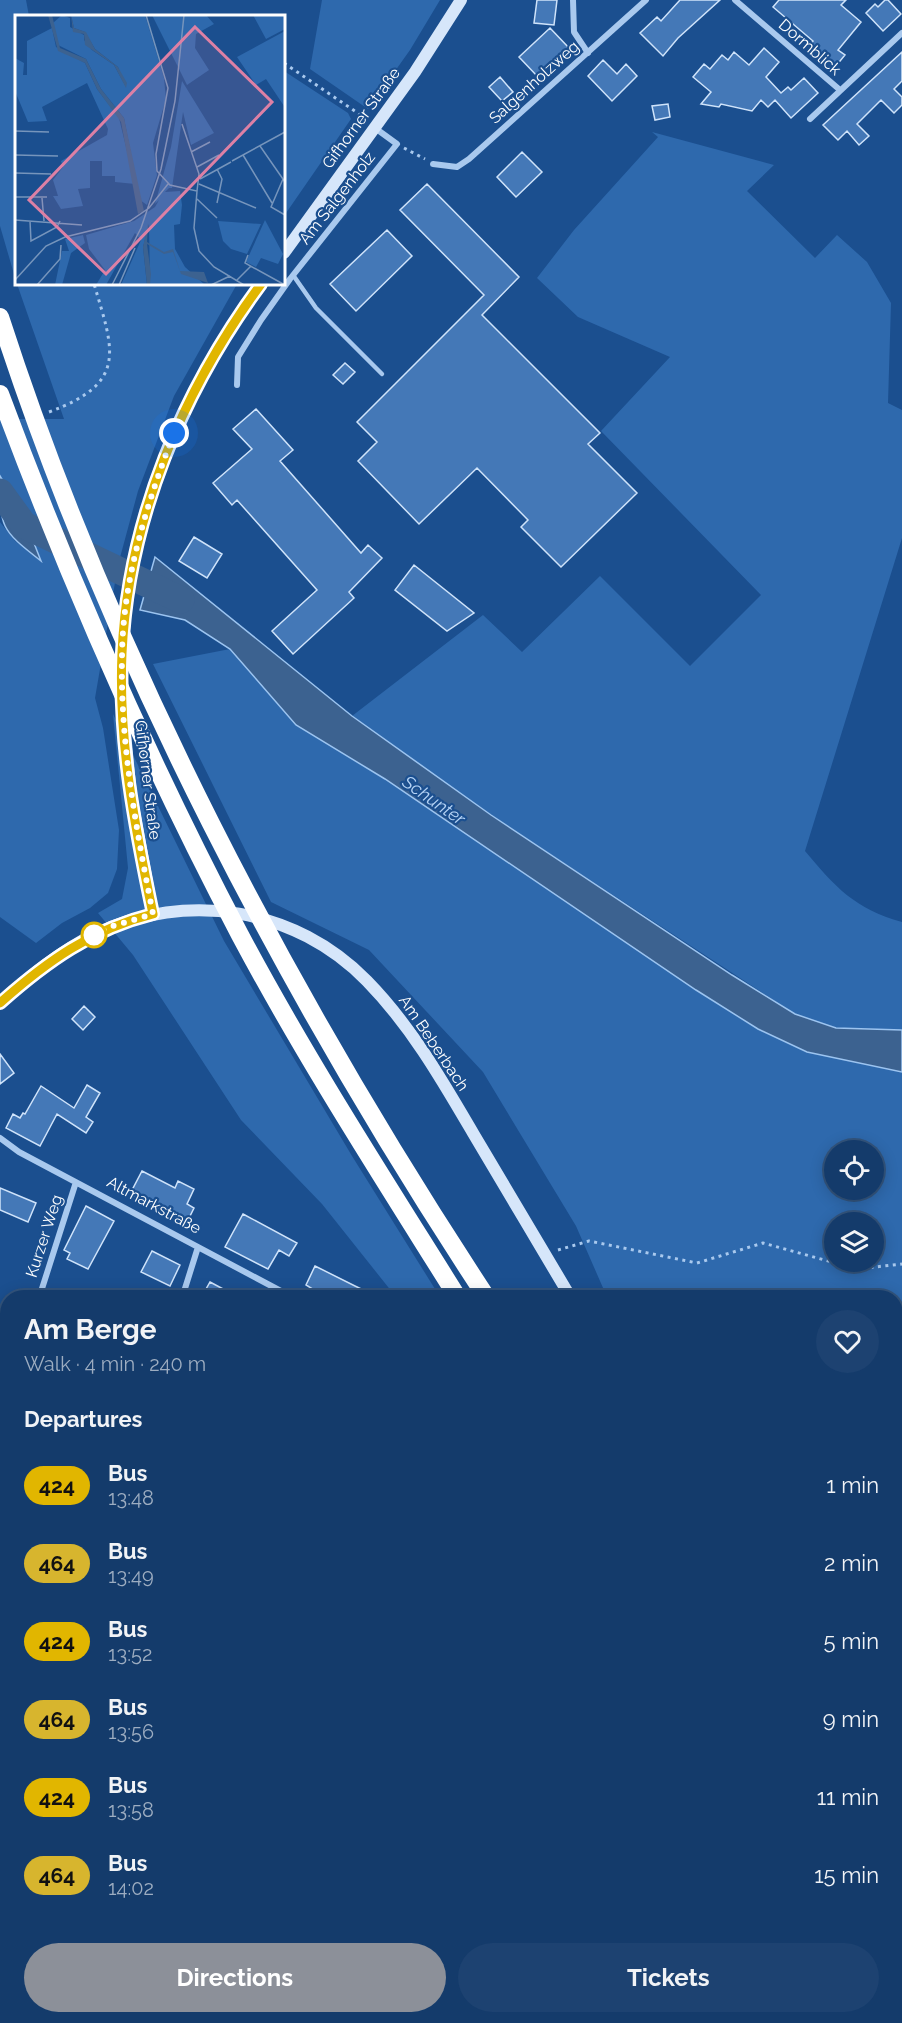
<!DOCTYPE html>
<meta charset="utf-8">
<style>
:root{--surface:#143b6b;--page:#1d4271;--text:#f1f3f6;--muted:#9dadc1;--line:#33557e;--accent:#8c9099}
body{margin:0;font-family:Raleway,sans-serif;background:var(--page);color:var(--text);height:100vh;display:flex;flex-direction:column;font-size:22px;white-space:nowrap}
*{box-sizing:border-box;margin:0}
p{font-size:20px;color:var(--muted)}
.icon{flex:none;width:33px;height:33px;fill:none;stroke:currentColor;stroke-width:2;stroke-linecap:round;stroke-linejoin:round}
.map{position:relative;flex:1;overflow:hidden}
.side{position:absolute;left:0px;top:1290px;width:903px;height:734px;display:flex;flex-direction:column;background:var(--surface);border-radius:24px 24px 0 0;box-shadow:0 3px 15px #0003,0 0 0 2px var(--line)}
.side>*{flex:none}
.badge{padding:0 12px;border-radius:20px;font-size:21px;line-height:39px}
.controls{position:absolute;left:824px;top:1140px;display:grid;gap:12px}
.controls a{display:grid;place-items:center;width:60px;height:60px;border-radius:50%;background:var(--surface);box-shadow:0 3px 15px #0003,0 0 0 2px var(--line);font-size:30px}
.you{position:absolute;width:30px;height:30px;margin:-15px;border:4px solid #fff;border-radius:50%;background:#1a73e8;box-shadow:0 0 0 9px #1a73e833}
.map>.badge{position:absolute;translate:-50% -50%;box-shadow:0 0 0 3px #fff}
h2{padding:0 24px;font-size:22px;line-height:54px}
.round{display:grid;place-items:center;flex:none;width:63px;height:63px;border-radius:32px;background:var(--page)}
.headline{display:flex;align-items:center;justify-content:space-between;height:102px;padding:0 24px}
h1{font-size:28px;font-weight:700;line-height:45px}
.primary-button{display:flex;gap:12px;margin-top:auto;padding:12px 24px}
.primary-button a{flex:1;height:69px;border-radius:36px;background:var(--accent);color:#fff;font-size:24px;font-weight:700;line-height:69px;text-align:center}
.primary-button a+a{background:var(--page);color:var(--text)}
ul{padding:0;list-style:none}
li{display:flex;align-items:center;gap:18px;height:78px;padding:0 24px}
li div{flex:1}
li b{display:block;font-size:22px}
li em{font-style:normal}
li .badge{min-width:66px;font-weight:700;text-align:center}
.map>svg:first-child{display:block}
.green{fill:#2e69ad;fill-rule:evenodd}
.water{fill:#3c6290;stroke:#9cc4f0;stroke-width:1.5}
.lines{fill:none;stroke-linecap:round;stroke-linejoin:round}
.river{stroke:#3c6290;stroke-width:27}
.building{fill:#4478b7;stroke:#cfe3fa;stroke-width:1.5}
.path{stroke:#a9c9ee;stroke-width:3;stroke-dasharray:3 4.5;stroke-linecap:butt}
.lane{stroke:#a9c9ee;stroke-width:4.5}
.street{stroke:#a9c9ee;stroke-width:6}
.secondary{stroke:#d6e6fa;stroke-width:12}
.highway{stroke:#fff;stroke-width:18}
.rail{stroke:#fff;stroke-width:4.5;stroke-dasharray:10 4.5;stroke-linecap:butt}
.line-casing{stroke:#fff;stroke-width:14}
.line{stroke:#e1b600;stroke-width:9}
.walk{stroke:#fff;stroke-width:6;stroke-dasharray:0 10.8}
.stop-dot{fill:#fff;stroke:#e1b600;stroke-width:3}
.labels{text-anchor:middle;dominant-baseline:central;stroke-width:4.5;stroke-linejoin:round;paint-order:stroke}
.street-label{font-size:16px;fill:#fff;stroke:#1b4f8f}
.water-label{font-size:18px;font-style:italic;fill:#b5d3f5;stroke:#1b4f8f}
.inset-road{fill:none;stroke:#7695bc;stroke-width:1.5}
.view{fill:#dd80a5;fill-opacity:0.15;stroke:#dd80a5;stroke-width:3}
.inset-edge{fill:none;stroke:#fff;stroke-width:3}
</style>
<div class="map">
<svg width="902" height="2023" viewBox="0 0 902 2023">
<rect width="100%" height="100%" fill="#1b4f8f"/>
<path class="green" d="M0,0H26L29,16H16V281L0,226Z
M322,0H440L410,50L368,109L310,69Z
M284,71L348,113L351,119L284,216Z
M652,132L774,165L747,191L815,258L837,235L867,262L891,303L888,403L902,410V538L805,851C835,887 855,909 902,922V1030L836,1028L795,1014L491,815L352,716L483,615L522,652L600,576L690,666L761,595L601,431L670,357L578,317L537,278L574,230L658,137Z
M17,284H237L174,396L138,491L118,565L95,698L103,728L119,830L117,869L108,893L90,908L62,923L36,943L0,917V522L15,541L41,560L23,514L0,476V419H64Z
M230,649L296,725L385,779L696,990L758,1029L807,1052L902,1072V1592L896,1588V1298L607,1297L576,1226L483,1072L369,950L271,902L153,664ZM834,1150H873V1190H834ZM834,1222H873V1262H834Z
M113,714L224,941L352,1156L440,1297H396L322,1204L241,1120L133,955L98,913L122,899L128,868Z
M896,1707L902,1709V2023H847L850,2016H896Z"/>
<path class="water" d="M0,476L23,515L41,561C0,529 0,528 0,476Z
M155,557L352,716L491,815L732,975L795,1014L836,1028L902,1030V1072L807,1052L758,1029L696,990L385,779L296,725L230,649L185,620L140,610Z"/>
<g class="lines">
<path class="river" d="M0,492L24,525L181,600"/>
</g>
<path class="building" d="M537,0H557L554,25L534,23Z
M680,0H720L678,38L663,56L640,33L657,17L661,21Z
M779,0H846L841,5L861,22L838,50L845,55L836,66L809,46L813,41L773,7Z
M885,0H888L901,14L883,31L866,13L875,4L878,7Z
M550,28L569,48L538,77L519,57Z
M764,48L779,62L766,77L781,93L788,87L791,90L804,78L818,93L791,118L775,100L768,107L761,100L752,111L721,104L719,107L701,104L711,92L693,77L704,64L710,69L722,55L728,60L734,52L749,65Z
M902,52V81L894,89L902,97V105L894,113L881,100L857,124L869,136L859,145L847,131L838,140L823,125Z
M603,60L617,74L626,64L637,76L612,101L588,76Z
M500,77L513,92L502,101L489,87Z
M668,104L670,117L655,120L652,106Z
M522,152L542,172L516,197L497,177Z
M427,184L519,277L482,315L600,433L588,444L637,493L561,567L521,527L528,520L477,468L419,524L358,461L377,442L357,422L484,295L400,210Z
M387,230L412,256L356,311L330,284Z
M345,363L355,372L343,384L333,375Z
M256,409L293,450L280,461L361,553L368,545L382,558L349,592L354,598L293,654L272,631L317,590L237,500L232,505L213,483L252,449L233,429Z
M194,537L222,554L207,578L179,561Z
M414,565L474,613L447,631L395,590Z
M84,1006L95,1017L83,1030L72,1019Z
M0,1054L14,1073L0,1084Z
M87,1085L100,1093L86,1117L93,1122L86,1133L57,1114L40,1146L6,1128L13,1114L20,1118L23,1113L25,1114L41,1086L74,1108Z
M142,1171L175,1188L178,1181L194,1189L187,1204L194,1208L187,1222L130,1194Z
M0,1188L36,1203L28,1222L0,1210Z
M86,1206L114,1221L88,1269L67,1259L70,1253L64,1250Z
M243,1214L297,1243L289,1256L279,1250L268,1269L225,1247Z
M152,1251L180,1265L170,1286L141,1272Z
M315,1266L355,1286L380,1298H327L306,1285Z
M210,1282L240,1298H201Z"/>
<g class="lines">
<path class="path" d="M284,63L365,118
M404,148L425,159
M49,412C128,383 114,351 94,284
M558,1250L589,1241L697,1263L763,1243L857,1269L902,1264
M896,1624L902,1627
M0,1718L8,1719
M896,1718L902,1720
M507,2023L509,2016"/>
<path class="lane" d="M293,275L316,308L382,374"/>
<path class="street" d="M573,0L574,32L588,53
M735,0L840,90
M810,119L902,33
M433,164L457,167L469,159L646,0
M237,385L238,357L261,320L290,279L397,144L375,128
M0,1138L19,1152L294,1298
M39,1298L76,1182
M182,1298L198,1247"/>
<path class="secondary" d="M284,253L415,72L461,0
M122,684C120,539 176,399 261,284
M122,702L131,795L153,914
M0,1003C29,977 60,951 95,934C187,890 296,908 367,981C411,1026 442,1080 473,1133C506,1188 538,1243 571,1298
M896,1606L902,1610"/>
<path class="highway" d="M0,317C110,658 290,999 487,1298
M0,394C69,580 148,760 240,935C306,1059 383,1178 458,1298
M896,1854L902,1862
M896,1893L902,1901"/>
<path class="rail" d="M0,1451L8,1453
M896,1695L902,1697"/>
</g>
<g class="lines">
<defs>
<path id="line" d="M0,1003C46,962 92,929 153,914C135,828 118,741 122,653C128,519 183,390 261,284"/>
</defs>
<use href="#line" class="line-casing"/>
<use href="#line" class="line"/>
<path class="walk" d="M94,935L113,926L153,914C136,828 120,743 122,655C123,579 147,503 174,433"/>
</g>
<circle class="stop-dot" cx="94" cy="935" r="12"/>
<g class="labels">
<g class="street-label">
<text transform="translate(810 47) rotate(41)">Dormblick</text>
<text transform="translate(534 82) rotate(-42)">Salgenholzweg</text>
<text transform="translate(361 118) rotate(-54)">Gifhorner Straße</text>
<text transform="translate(337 198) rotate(-52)">Am Salgenholz</text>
<text transform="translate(148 780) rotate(83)">Gifhorner Straße</text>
<text transform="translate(434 1043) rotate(56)">Am Beberbach</text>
<text transform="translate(154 1205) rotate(28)">Altmarkstraße</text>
<text transform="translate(44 1236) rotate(-72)">Kurzer Weg</text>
</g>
<g class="water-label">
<text transform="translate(434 800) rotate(35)">Schunter</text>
</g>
</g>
<g transform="translate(15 15)">
<rect width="270" height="270" fill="#1b4f8f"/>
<path d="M47,0L55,3V12L69,20V25L77,35L99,50L111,72L103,52L80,34L70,17L59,13L56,0H130L149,63L151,84L138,128L142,160L132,190L125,185L109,103L86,74L71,44L43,30L38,8ZM137,0H191L199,9L181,19L180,33L194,55L172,70ZM238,0H270V14L251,24ZM37,13L41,32L70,48L82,74L104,103L120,169L100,167V161H87V146H75V173L63,174L68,191L46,194L38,181H43L38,165L48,152L46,146L92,120L93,114L72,68L27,92L32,106L13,107L0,76V43L9,48L8,60H12V26ZM270,16V91H269L251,64L241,70L222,42ZM167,66L199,118L176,130L168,97L157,173H154L150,177L165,176L167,190L165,209L159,210L160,234L170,252L190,270H135L134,209L128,232L132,270H106L126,225L120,218L91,270H81L90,255L74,234L71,220L119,206L140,192L144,185L140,189L156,132ZM250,205L268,239L263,249L246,243L241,252L231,247ZM203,206L246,209L232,239L216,234L208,226ZM68,220L70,228L56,238L47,270H40L47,236H54L50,224Z" fill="#2e69ad"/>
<path d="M33,0H37L45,33L71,44L86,74L109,103L129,196L123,199L106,107L82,74L70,48L43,36ZM56,0L59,13L71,17L80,34L103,52L112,68L111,73L99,50L70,30L69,19L58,17ZM133,208L132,227L149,237L158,234L165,256L189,257L193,268L166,259L158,237L149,239L132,229L136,259L135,270H132L128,232Z" fill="#3c6290"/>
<path class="inset-road" d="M131,0L153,73L141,139L142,156L155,170L182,176L179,213L184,236L199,252L229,270M167,109L184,159L182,176M0,116L34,117M245,131L270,167M176,137L195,127M0,140L43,141M228,140L257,188M217,146L270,117M182,152L204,140M202,154L207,164L202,188M0,158L36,159M185,164L216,147M268,164L256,192L270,200M184,169L241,193M0,182H32M27,183L29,206M182,184L202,203M0,205L67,210M15,206L16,226L42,212L45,206M233,240L230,248L270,270M0,265L31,231L50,222L115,206L134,193L153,169M222,265L236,251M22,270L45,244L46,230M97,270L126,213L146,154L160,86L169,0M104,270L120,233M196,270L215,261"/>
<path class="view" d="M180,12L257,87L91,259L14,185Z"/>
<rect width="270" height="270" class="inset-edge"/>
</g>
</svg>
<div class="controls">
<a><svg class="icon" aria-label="locate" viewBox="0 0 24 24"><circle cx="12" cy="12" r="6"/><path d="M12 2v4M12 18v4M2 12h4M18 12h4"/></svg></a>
<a><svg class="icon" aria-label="layers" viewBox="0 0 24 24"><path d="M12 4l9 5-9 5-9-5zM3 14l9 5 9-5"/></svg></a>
</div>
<div class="you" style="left:174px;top:433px"></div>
<section class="side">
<div class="headline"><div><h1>Am Berge</h1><p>Walk · 4 min · 240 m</p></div><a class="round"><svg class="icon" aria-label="heart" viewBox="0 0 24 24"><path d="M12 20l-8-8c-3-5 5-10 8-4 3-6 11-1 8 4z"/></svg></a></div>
<h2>Departures</h2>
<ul>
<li><span class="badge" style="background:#e1b600;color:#111">424</span><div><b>Bus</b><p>13:48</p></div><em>1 min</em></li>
<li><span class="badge" style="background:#d7b52e;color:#111">464</span><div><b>Bus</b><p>13:49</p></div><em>2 min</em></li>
<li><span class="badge" style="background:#e1b600;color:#111">424</span><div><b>Bus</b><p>13:52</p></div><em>5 min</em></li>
<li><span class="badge" style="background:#d7b52e;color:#111">464</span><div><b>Bus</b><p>13:56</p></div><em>9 min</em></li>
<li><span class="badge" style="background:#e1b600;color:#111">424</span><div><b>Bus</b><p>13:58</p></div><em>11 min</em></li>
<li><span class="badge" style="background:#d7b52e;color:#111">464</span><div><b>Bus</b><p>14:02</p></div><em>15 min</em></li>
</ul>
<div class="primary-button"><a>Directions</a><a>Tickets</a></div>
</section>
</div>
